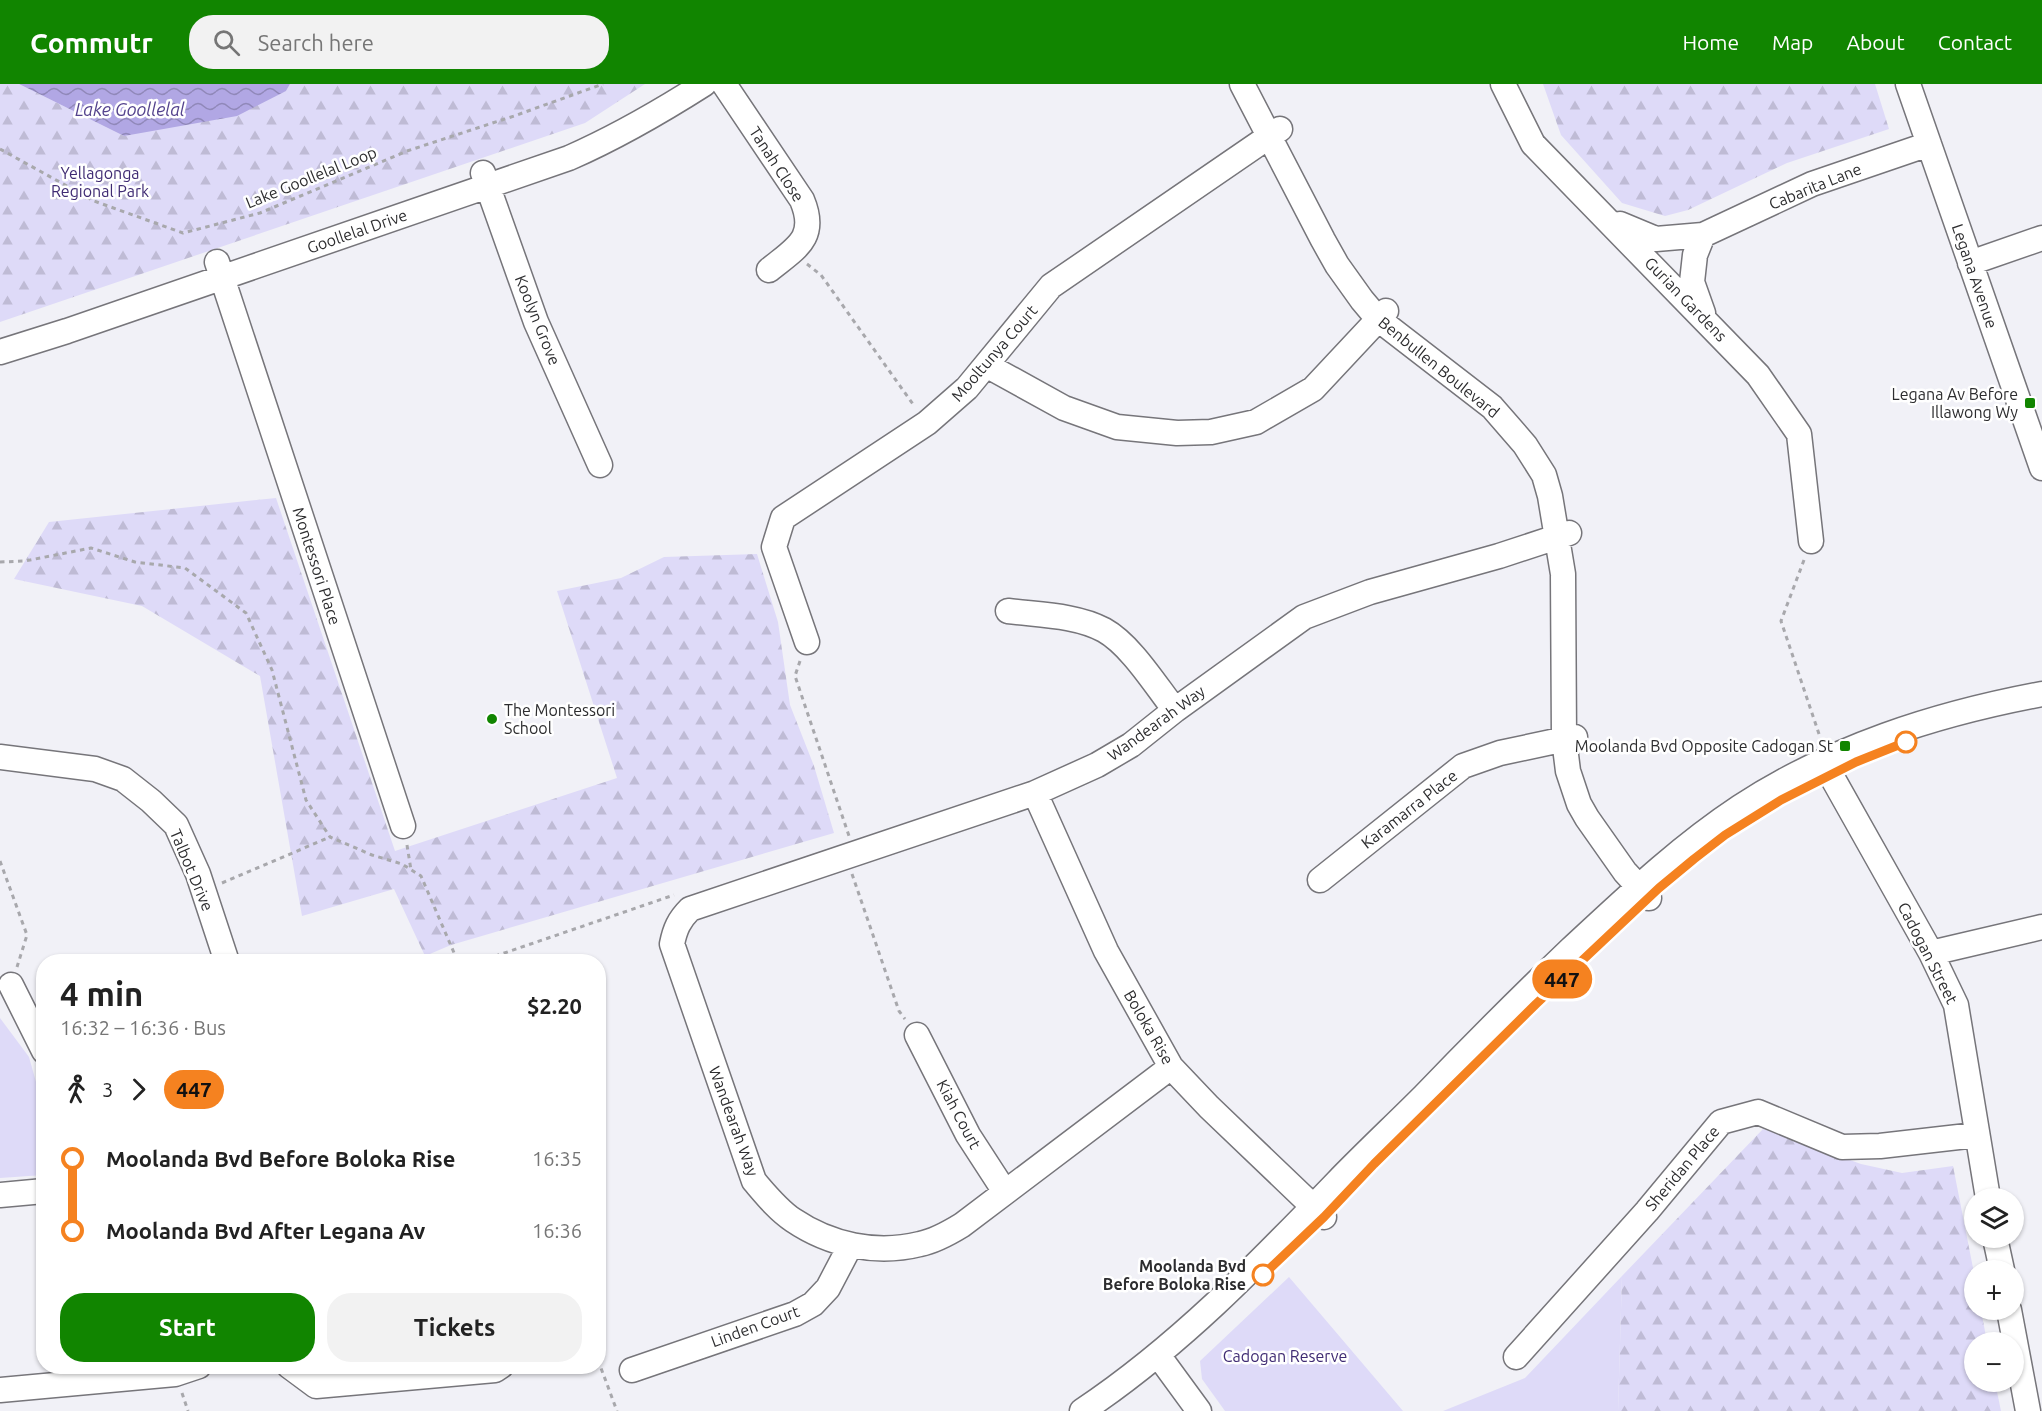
<!DOCTYPE html>
<meta charset="utf-8">
<style>
:root{--surface:#fff;--page:#f2f2f2;--text:#222;--muted:#767676;--accent:#118500}
body{margin:0;font-family:Ubuntu,sans-serif;background:var(--page);color:var(--text);height:100vh;display:flex;flex-direction:column;font-size:22px;white-space:nowrap}
*{box-sizing:border-box;margin:0}
p{font-size:20px;color:var(--muted)}
.icon{flex:none;width:33px;height:33px;fill:none;stroke:currentColor;stroke-width:2;stroke-linecap:round;stroke-linejoin:round}
.map{position:relative;flex:1;overflow:hidden}
.side{position:absolute;left:36px;top:870px;width:570px;height:420px;display:flex;flex-direction:column;background:var(--surface);border-radius:24px;box-shadow:0 2px 4px #0004}
.side>*{flex:none}
.badge{padding:0 12px;border-radius:20px;font-size:21px;line-height:39px}
.tools{position:absolute;left:1964px;top:1104px;display:grid;gap:12px}
.tools a{display:grid;place-items:center;width:60px;height:60px;border-radius:50%;background:var(--surface);box-shadow:0 2px 4px #0004;font-size:30px}
.map>.badge{position:absolute;translate:-50% -50%;box-shadow:0 0 0 3px #fff}
.legs{display:flex;align-items:center;gap:9px;height:66px;padding:0 24px;font-size:20px}
.legs p{margin-inline-start:auto}
.head{display:flex;align-items:center;justify-content:space-between;height:102px;padding:0 24px}
h1{font-size:33px;font-weight:700;line-height:45px}
.button{display:flex;gap:12px;margin-top:auto;padding:12px 24px}
.button a{flex:1;height:69px;border-radius:24px;background:var(--accent);color:#fff;font-size:24px;font-weight:700;line-height:69px;text-align:center}
.button a+a{background:var(--page);color:var(--text)}
ul{padding:0 24px;list-style:none}
li{display:flex;align-items:center;gap:21px;height:72px;font-size:22px}
li i{display:grid;place-items:center;width:9px;height:100%;margin:0 8px;background:currentColor}
li i::after{content:'';width:15px;height:15px;margin:-8px;border:4px solid;border-radius:50%;background:var(--surface)}
li p{margin-inline-start:auto}
li:first-child i{background:linear-gradient(#0000 50%,currentColor 0)}
li:last-child i{background:linear-gradient(currentColor 50%,#0000 0)}
header{display:flex;align-items:center;gap:36px;box-sizing:border-box;height:84px;padding:0 30px;background:var(--accent);color:#fff}
header strong{font-size:28px}
nav{display:flex;gap:33px;margin-inline-start:auto;font-size:21px}
.search{width:420px;height:54px;background:var(--page);display:flex;align-items:center;gap:15px;box-sizing:border-box;padding:0 21px;border-radius:24px;color:var(--muted);font-size:22px}
.map>svg:first-child{display:block}
.green{fill:#dedaf8}
.forest{fill:url(#forest-firs)}
.water{fill:url(#water-waves)}
.lines{fill:none;stroke-linecap:round;stroke-linejoin:round}
.minor-casing{stroke:#76757a;stroke-width:27}
.path{stroke:#a8a8ac;stroke-width:3;stroke-dasharray:4.5 4.5;stroke-linecap:butt}
.minor{stroke:#fff;stroke-width:24}
.line-1-casing{stroke:#fff;stroke-width:14}
.line-1{stroke:#f58220;stroke-width:9}
.poi-dot{fill:#118500;stroke:#fff;stroke-width:2}
.stop-1-dot{fill:#fff;stroke:#f58220;stroke-width:3}
.labels{text-anchor:middle;dominant-baseline:central;stroke-width:5;stroke-linejoin:round;paint-order:stroke}
.street-label{font-size:16px;fill:#2d2d2f;stroke:#fff}
.park-label{font-size:16px;fill:#3f2b73;stroke:#fff}
.poi-label{font-size:16px;fill:#2d2d2f;stroke:#fff;text-anchor:end}
.stop-label{font-size:16px;font-weight:bold;fill:#2d2d2f;stroke:#fff;text-anchor:end}
.water-label{font-size:18px;font-style:italic;fill:#54438d;stroke:#fff}
</style>
<header>
<strong>Commutr</strong>
<div class="search"><svg class="icon" aria-label="search" viewBox="0 0 24 24"><circle cx="10" cy="10" r="6"/><path d="M15 15l6 6"/></svg>Search here</div>
<nav><a>Home</a><a>Map</a><a>About</a><a>Contact</a></nav>
</header>
<div class="map">
<svg width="2042" height="1327" viewBox="0 0 2042 1327">
<defs>
<pattern id="forest-firs" width="22" height="20" patternUnits="userSpaceOnUse" patternTransform="scale(1.5)"><rect width="22" height="20" fill="#dedaf8"/><path d="M5 1l3.5 6h-7zM16 11l3.5 6h-7z" fill="#bfbbd5"/></pattern>
<pattern id="water-waves" width="16" height="10" patternUnits="userSpaceOnUse" patternTransform="scale(1.5)"><rect width="16" height="10" fill="#b1a7e4"/><path d="M0 5q4-4 8 0t8 0" fill="none" stroke="#9088b9"/></pattern>
</defs>
<rect width="100%" height="100%" fill="#f1f1f7"/>
<path class="green" d="M0,934L29,973L43,1023V1091L0,1094Z
M1622,1192L1618,1327H1443L1525,1294Z
M1289,1193L1403,1327H1225L1202,1295L1200,1277Z"/>
<path class="forest" d="M0,0H19L124,52L286,7L290,0H645L585,39L0,238Z
M1543,0H1875L1889,45L1787,79L1688,126L1665,132L1622,119L1561,51Z
M276,414L395,767L617,694L557,507L621,494L664,473L757,470L778,538L790,621L814,682L834,749L451,861L425,872L394,805L302,832L260,592L142,522L14,495L49,438Z
M1763,1045L1861,1080L1902,1089L1953,1082L1974,1189V1226H1981L1987,1258H1974V1298H1995L2001,1327H1618L1622,1192Z"/>
<path class="water" d="M19,0H290L286,7L237,32L124,52Z"/>
<g class="lines">
<defs>
<path id="minor" d="M724,0L802,116C818,154 796,164 769,186
M1242,0L1323,156L1337,181L1362,216L1378,235L1492,323L1525,361L1544,391L1550,412L1563,490L1564,655L1568,687L1579,720L1587,734L1625,788L1649,814
M1503,0L1533,60L1758,291L1799,350L1811,457
M1908,0L2042,384
M483,89L536,238L600,381
M1620,140L1656,155L1703,151L1812,100L1929,60
M217,178L403,742
M1970,179L2042,154
M1703,229L1692,198L1695,171L1703,151
M0,268L67,247L569,74C617,53 660,28 704,0
M986,281L1064,324L1117,343L1177,349L1211,348L1256,338L1313,305L1386,227
M1008,527C1039,531 1076,531 1104,546C1131,561 1156,602 1175,626
M807,558L774,463L783,434L927,339L967,304L1051,202L1280,45
M0,673L95,685L123,695L151,717L176,741L198,790L227,878
M1823,677L1931,869L1956,921L1988,1114
M1035,709L1106,867L1171,983L1209,1023L1324,1133
M1320,796L1463,682L1500,669L1575,653
M1931,869L2042,843
M11,901L44,967
M917,951L968,1051L1005,1108
M1171,983L962,1141C949,1149 935,1157 920,1160C876,1171 830,1161 793,1136C778,1126 766,1111 754,1097L672,860C675,845 679,836 690,825L1035,709L1097,681L1131,661L1175,626L1304,533L1370,508L1499,472L1569,449
M0,1111L44,1107
M1995,1154L2002,1186
M2009,1226L2028,1327
M1158,1271L1199,1327
M1516,1273L1647,1127L1721,1038L1758,1028L1842,1063L1880,1062L1976,1051
M289,1282L316,1302L495,1286L501,1282
M632,1286L795,1230L813,1220L828,1204L850,1162
M0,1306L175,1290L199,1282
M1082,1327C1178,1263 1257,1181 1337,1098C1365,1069 1395,1041 1424,1012C1472,962 1521,913 1571,865C1625,815 1678,764 1740,723C1832,663 1935,630 2042,610"/>
</defs>
<use href="#minor" class="minor-casing"/>
<path class="path" d="M0,65L94,117L183,149L260,129L407,67L514,32L603,0
M807,180L821,191L915,323
M1804,476L1781,537L1821,656
M0,478L25,477L91,464L135,478L185,484L246,529L272,586L306,716L330,753L372,771L402,780L421,792L458,878
M800,577L795,592L849,752
M407,761L411,786
M0,777L27,851L17,883
M852,790L899,927L905,935
M222,799L330,753
M478,878L674,811
M598,1276L617,1327
M182,1309L188,1327"/>
<use href="#minor" class="minor"/>
</g>
<g class="lines">
<defs>
<path id="line-1" d="M1263,1191L1324,1133L1374,1080L1536,920L1659,804L1694,775L1725,751L1781,716L1856,678L1906,658"/>
</defs>
<use href="#line-1" class="line-1-casing"/>
<use href="#line-1" class="line-1"/>
</g>
<g class="poi-dot">
<rect x="2024" y="313" width="12" height="12" rx="3"/>
<circle cx="492" cy="635" r="6"/>
<rect x="1839" y="656" width="12" height="12" rx="3"/>
</g>
<g class="stop-1-dot">
<circle cx="1906" cy="658" r="10"/>
<circle cx="1263" cy="1191" r="10"/>
</g>
<g class="labels">
<g class="street-label">
<text transform="translate(777 80) rotate(57)">Tanah Close</text>
<text transform="translate(311 93) rotate(-22)">Lake Goollelal Loop</text>
<text transform="translate(1815 102) rotate(-22)">Cabarita Lane</text>
<text transform="translate(357 147) rotate(-19)">Goollelal Drive</text>
<text transform="translate(1975 192) rotate(71)">Legana Avenue</text>
<text transform="translate(1686 215) rotate(46)">Gurian Gardens</text>
<text transform="translate(538 236) rotate(68)">Koolyn Grove</text>
<text transform="translate(994 269) rotate(-49)">Mooltunya Court</text>
<text transform="translate(1439 283) rotate(39)">Benbullen Boulevard</text>
<text transform="translate(317 482) rotate(72)">Montessori Place</text>
<text transform="translate(1156 639) rotate(-36)">Wandearah Way</text>
<text transform="translate(1409 725) rotate(-38)">Karamarra Place</text>
<text transform="translate(192 786) rotate(67)">Talbot Drive</text>
<text transform="translate(1928 869) rotate(63)">Cadogan Street</text>
<text transform="translate(1149 943) rotate(60)">Boloka Rise</text>
<text transform="translate(959 1030) rotate(62)">Kiah Court</text>
<text transform="translate(734 1037) rotate(70)">Wandearah Way</text>
<text transform="translate(1682 1084) rotate(-50)">Sheridan Place</text>
<text transform="translate(755 1242) rotate(-20)">Linden Court</text>
</g>
<g class="park-label">
<text x="100" y="89">Yellagonga<tspan x="100" dy="18">Regional Park</tspan></text>
<text x="1285" y="1272">Cadogan Reserve</text>
</g>
<g class="poi-label">
<text x="2018" y="310">Legana Av Before<tspan x="2018" dy="18">Illawong Wy</tspan></text>
<text x="504" y="626" text-anchor="start">The Montessori<tspan x="504" dy="18">School</tspan></text>
<text x="1833" y="662">Moolanda Bvd Opposite Cadogan St</text>
</g>
<g class="stop-label">
<text x="1246" y="1182">Moolanda Bvd<tspan x="1246" dy="18">Before Boloka Rise</tspan></text>
</g>
<g class="water-label">
<text x="130" y="25">Lake Goollelal</text>
</g>
</g>
</svg>
<div class="tools">
<a><svg class="icon" aria-label="layers" viewBox="0 0 24 24"><path d="M12 4l9 5-9 5-9-5zM3 14l9 5 9-5"/></svg></a>
<a>+</a>
<a>−</a>
</div>
<b class="badge" style="left:1562px;top:895px;background:#f58220;color:#111">447</b>
<section class="side">
<div class="head"><div><h1>4 min</h1><p>16:32 – 16:36 · Bus</p></div><b>$2.20</b></div>
<div class="legs"><svg class="icon" aria-label="walk" viewBox="0 0 24 24"><circle cx="13" cy="4" r="2"/><path d="M13 8l-2 6 4 7M11 14l-3 7M7 12l3-4h3l4 4"/></svg>3<svg class="icon" aria-label="forward" viewBox="0 0 24 24"><path d="M9 5l7 7-7 7"/></svg><b class="badge" style="background:#f58220;color:#111">447</b></div>
<ul>
<li><i style="color:#f58220"></i><b>Moolanda Bvd Before Boloka Rise</b><p>16:35</p></li>
<li><i style="color:#f58220"></i><b>Moolanda Bvd After Legana Av</b><p>16:36</p></li>
</ul>
<div class="button"><a>Start</a><a>Tickets</a></div>
</section>
</div>
